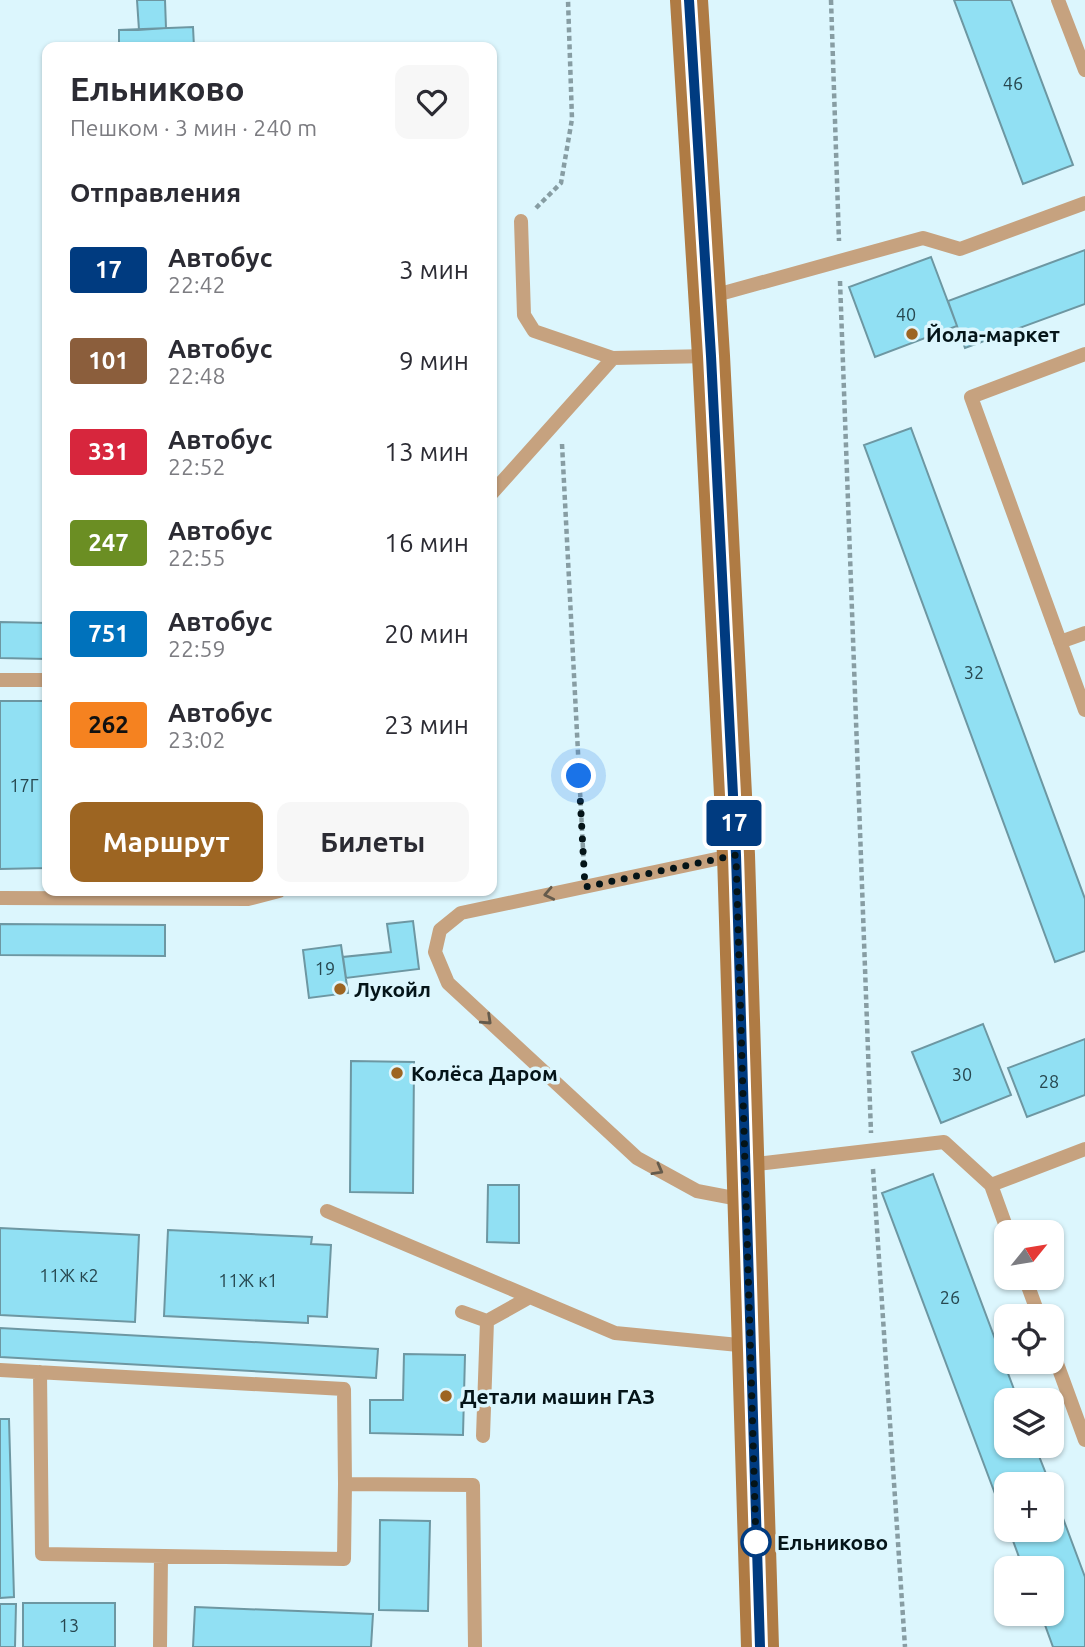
<!DOCTYPE html>
<html lang="ru">
<meta charset="utf-8">
<style>
:root{--surface:#fff;--page:#f7f7f7;--text:#2b2b33;--muted:#7c7c81;--accent:#9d6522}
body{margin:0;font-family:Ubuntu,sans-serif;background:var(--page);color:var(--text);height:100vh;display:flex;flex-direction:column;font-size:26px;white-space:nowrap}
*{box-sizing:border-box;margin:0}
p{font-size:23px;color:var(--muted)}
.icon{flex:none;width:38px;height:38px;fill:none;stroke:currentColor;stroke-width:2;stroke-linecap:round;stroke-linejoin:round}
.map{position:relative;flex:1;overflow:hidden}
.side{position:absolute;left:42px;top:42px;width:455px;height:854px;display:flex;flex-direction:column;background:var(--surface);border-radius:14px;box-shadow:0 2px 5px #0004}
.side>*{flex:none}
.badge{padding:0 14px;border-radius:5px;font-size:24px;line-height:46px}
.needle{width:46px;rotate:60deg}
.controls{position:absolute;left:994px;top:1220px;display:grid;gap:14px}
.controls a{display:grid;place-items:center;width:70px;height:70px;border-radius:14px;background:var(--surface);box-shadow:0 2px 5px #0004;font-size:35px}
.you{position:absolute;width:35px;height:35px;margin:-18px;border:5px solid #fff;border-radius:50%;background:#1a73e8;box-shadow:0 0 0 10px #1a73e833}
.map>.badge{position:absolute;translate:-50% -50%;box-shadow:0 0 0 4px #fff}
h2{padding:0 28px;font-size:26px;line-height:63px}
.round{display:grid;place-items:center;flex:none;width:74px;height:74px;border-radius:14px;background:var(--page)}
.overview{display:flex;align-items:center;justify-content:space-between;height:119px;padding:0 28px}
h1{font-size:33px;font-weight:600;line-height:52px}
.cta{display:flex;gap:14px;margin-top:auto;padding:14px 28px}
.cta a{flex:1;height:80px;border-radius:14px;background:var(--accent);color:#fff;font-size:28px;font-weight:600;line-height:80px;text-align:center}
.cta a+a{background:var(--page);color:var(--text)}
ul{padding:0;list-style:none}
li{display:flex;align-items:center;gap:21px;height:91px;padding:0 28px}
li div{flex:1}
li b{display:block;font-size:26px}
li em{font-style:normal}
li .badge{min-width:77px;font-weight:700;text-align:center}
.map>svg:first-child{display:block}
.building{fill:#91e0f3;stroke:#6d97a2;stroke-width:2}
.lines{fill:none;stroke-linecap:round;stroke-linejoin:round}
.path{stroke:#879da3;stroke-width:4.5;stroke-dasharray:5 3.5;stroke-linecap:butt}
.service{stroke:#c6a27f;stroke-width:14}
.secondary{stroke:#af7b44;stroke-width:38}
.oneway{stroke:#655b4c}
.line-casing{stroke:#fff;stroke-width:16}
.line{stroke:#003b80;stroke-width:10}
.walk{stroke:#041418;stroke-width:7;stroke-dasharray:0 12.6}
.poi-dot{fill:#9d6522;stroke:#dcf6fd;stroke-width:2.5}
.stop-dot{fill:#fff;stroke:#003b80;stroke-width:3.5}
.labels{text-anchor:middle;dominant-baseline:central;stroke-width:7;stroke-linejoin:round;paint-order:stroke}
.number-label{font-size:18px;fill:#27474f}
.poi-label{font-size:21px;font-weight:bold;fill:#041418;stroke:#dcf6fd;text-anchor:start}
.stop-label{font-size:21px;font-weight:bold;fill:#041418;stroke:#dcf6fd;text-anchor:start}
</style>
<div class="map">
<svg width="1085" height="1647" viewBox="0 0 1085 1647">
<rect width="100%" height="100%" fill="#dcf6fd"/>
<path class="building" d="M137,0H165L166,28L139,30Z
M954,0H1011L1073,165L1023,184Z
M193,27L194,47H119V30Z
M1085,250V304L965,348L948,301Z
M931,257L957,326L875,357L849,287Z
M911,428L1085,899V951L1055,962L864,445Z
M0,622L47,623V659L0,658Z
M0,701H47V868L0,869Z
M413,921L419,969L346,978L343,957L391,952L387,924Z
M0,924L165,925V956L0,955Z
M341,945L348,993L309,998L303,950Z
M983,1024L1011,1095L941,1123L912,1052Z
M1085,1039V1095L1027,1117L1008,1068Z
M351,1061L414,1062L413,1193L350,1192Z
M933,1174L1018,1400H1006V1446H1035L1050,1484H1006V1523L882,1193Z
M488,1185H519V1243L487,1242Z
M0,1228L139,1235L135,1322L0,1315Z
M168,1230L312,1237L311,1244L331,1245L327,1317L308,1316V1323L164,1316Z
M0,1328L378,1349L376,1378L0,1357Z
M404,1354L465,1355L463,1435L370,1433V1400H403Z
M0,1419H9L14,1597L0,1598Z
M1052,1489L1085,1577V1647H1053L1041,1614H1052V1568H1023L1009,1530H1052Z
M380,1520L430,1521L428,1611L379,1610Z
M23,1603H115V1647H23Z
M0,1604H16L15,1647H0Z
M195,1607L373,1614L371,1647H193Z"/>
<g class="lines">
<path class="path" d="M831,0L839,241
M536,208L561,183L572,119L568,0
M840,281L871,1133
M562,444L584,868
M873,1169L905,1647"/>
<path class="service" d="M1058,0L1085,70
M521,221L524,315L534,331L613,358L710,356
M709,297L923,238L960,249L1085,203
M1085,354L971,397L1085,710
M492,493L613,358
M1060,642L1085,633
M0,680H47
M735,855L461,913L440,930L435,952L448,983L637,1158L697,1191L744,1200
M0,898L248,899L279,891
M748,1165L944,1142L991,1185L1008,1232
M991,1185L1085,1149
M327,1211L615,1333L749,1346
M1025,1278L1039,1316
M462,1312L487,1321L530,1297
M1052,1350L1085,1440
M0,1370L344,1389L345,1484L473,1485L475,1647
M40,1372L42,1554L344,1559L345,1484
M483,1436L487,1321
M160,1647L161,1556"/>
<path class="secondary" d="M689,0L711,356L736,855L760,1647"/>
</g>
<defs><path id="oneway-chevron" d="M-2-3.5L2.5 0L-2 3.5" fill="none" stroke-width="1.6" stroke-linecap="round" stroke-linejoin="round" transform="scale(1.75)"/></defs>
<g class="oneway">
<use href="#oneway-chevron" transform="translate(549 894) rotate(168)"/>
<use href="#oneway-chevron" transform="translate(487 1020) rotate(43)"/>
<use href="#oneway-chevron" transform="translate(658 1170) rotate(29)"/>
</g>
<g class="lines">
<defs>
<path id="line" d="M689,0L711,356L736,855L760,1647"/>
</defs>
<use href="#line" class="line-casing"/>
<use href="#line" class="line"/>
<path class="walk" d="M579,776L585,887L736,855L756,1542"/>
</g>
<g class="poi-dot">
<circle cx="912" cy="334" r="7"/>
<circle cx="340" cy="989" r="7"/>
<circle cx="397" cy="1073" r="7"/>
<circle cx="446" cy="1396" r="7"/>
</g>
<circle class="stop-dot" cx="756" cy="1542" r="14"/>
<g class="labels">
<g class="number-label">
<text x="1013" y="83">46</text>
<text x="906" y="314">40</text>
<text x="974" y="672">32</text>
<text x="24" y="785">17Г</text>
<text x="325" y="968">19</text>
<text x="962" y="1074">30</text>
<text x="1049" y="1081">28</text>
<text x="69" y="1275">11Ж к2</text>
<text x="248" y="1280">11Ж к1</text>
<text x="950" y="1297">26</text>
<text x="69" y="1625">13</text>
</g>
<g class="poi-label">
<text x="926" y="334">Йола-маркет</text>
<text x="354" y="989">Лукойл</text>
<text x="411" y="1073">Колёса Даром</text>
<text x="460" y="1396">Детали машин ГАЗ</text>
</g>
<g class="stop-label">
<text x="777" y="1542">Ельниково</text>
</g>
</g>
</svg>
<div class="controls">
<a><svg class="needle" viewBox="-14 -14 28 28"><path d="M0-13l5 13h-10z" fill="#e53935"/><path d="M0 13l5-13h-10z" fill="#7c7c81"/></svg></a>
<a><svg class="icon" aria-label="locate" viewBox="0 0 24 24"><circle cx="12" cy="12" r="6"/><path d="M12 2v4M12 18v4M2 12h4M18 12h4"/></svg></a>
<a><svg class="icon" aria-label="layers" viewBox="0 0 24 24"><path d="M12 4l9 5-9 5-9-5zM3 14l9 5 9-5"/></svg></a>
<a>+</a>
<a>−</a>
</div>
<div class="you" style="left:579px;top:776px"></div>
<b class="badge" style="left:734px;top:823px;background:#003b80;color:#fff">17</b>
<section class="side">
<div class="overview"><div><h1>Ельниково</h1><p>Пешком · 3 мин · 240 m</p></div><a class="round"><svg class="icon" aria-label="heart" viewBox="0 0 24 24"><path d="M12 20l-8-8c-3-5 5-10 8-4 3-6 11-1 8 4z"/></svg></a></div>
<h2>Отправления</h2>
<ul>
<li><span class="badge" style="background:#003b80;color:#fff">17</span><div><b>Автобус</b><p>22:42</p></div><em>3 мин</em></li>
<li><span class="badge" style="background:#8b5e3c;color:#fff">101</span><div><b>Автобус</b><p>22:48</p></div><em>9 мин</em></li>
<li><span class="badge" style="background:#d7263d;color:#fff">331</span><div><b>Автобус</b><p>22:52</p></div><em>13 мин</em></li>
<li><span class="badge" style="background:#6b8e23;color:#fff">247</span><div><b>Автобус</b><p>22:55</p></div><em>16 мин</em></li>
<li><span class="badge" style="background:#0072bc;color:#fff">751</span><div><b>Автобус</b><p>22:59</p></div><em>20 мин</em></li>
<li><span class="badge" style="background:#f58220;color:#111">262</span><div><b>Автобус</b><p>23:02</p></div><em>23 мин</em></li>
</ul>
<div class="cta"><a>Маршрут</a><a>Билеты</a></div>
</section>
</div>
